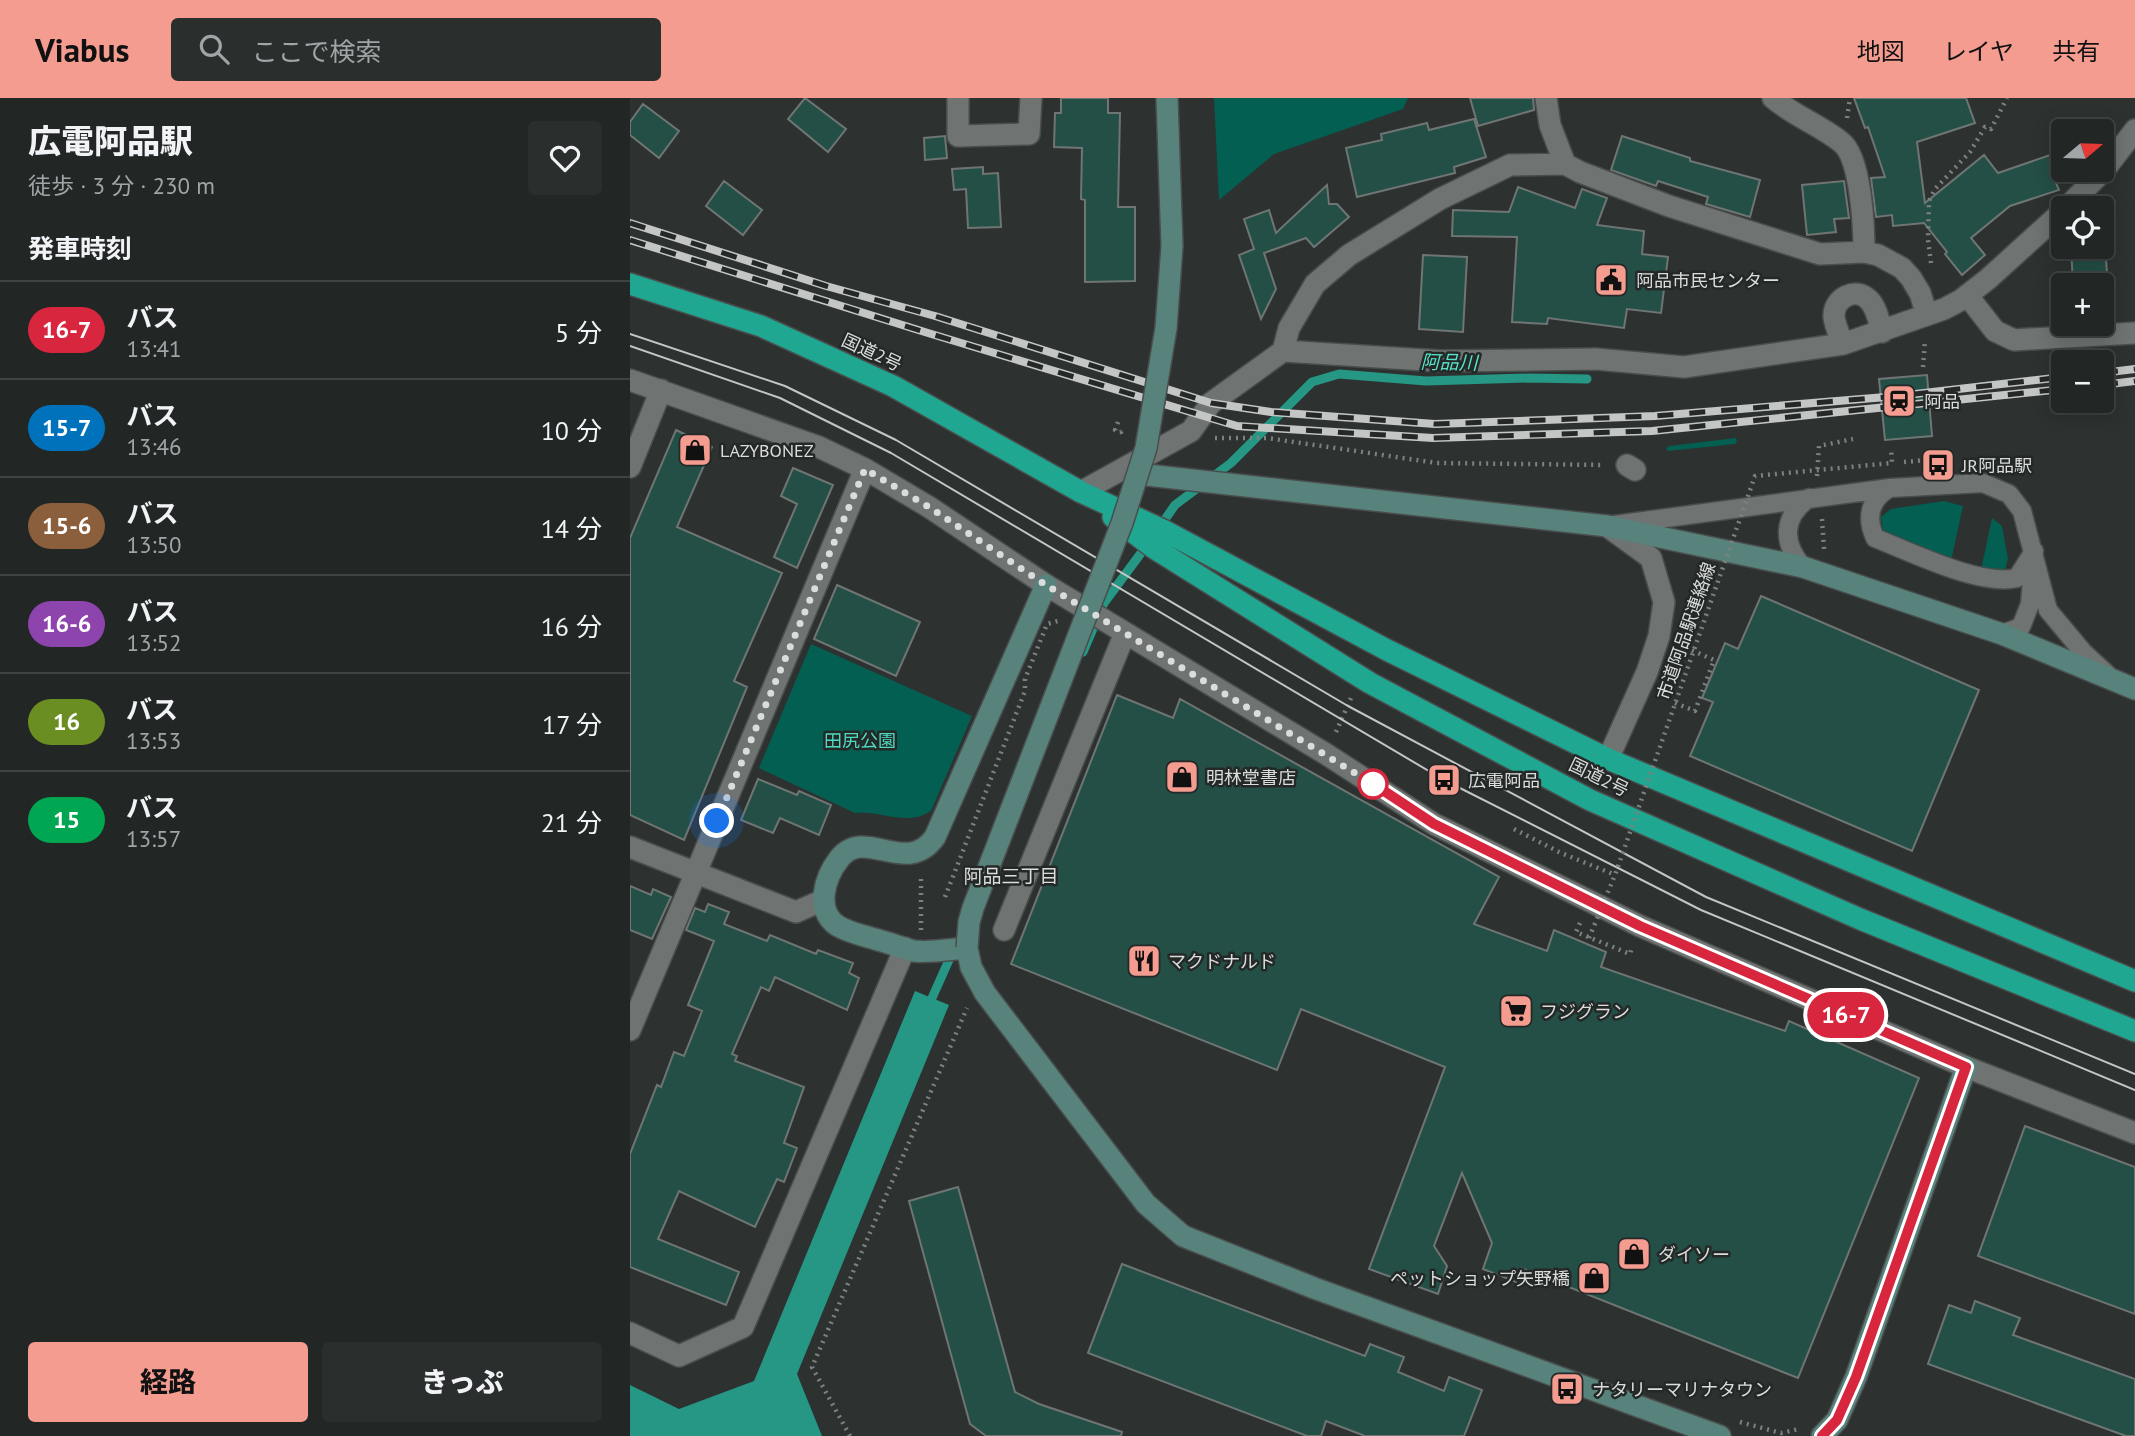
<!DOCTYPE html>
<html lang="ja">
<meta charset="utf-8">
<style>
:root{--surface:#222625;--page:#2a2e2d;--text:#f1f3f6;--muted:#a2a5a7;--line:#3f4342;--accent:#f59c90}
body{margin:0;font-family:"PT Sans","Noto Sans JP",sans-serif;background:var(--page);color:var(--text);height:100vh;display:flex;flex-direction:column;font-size:26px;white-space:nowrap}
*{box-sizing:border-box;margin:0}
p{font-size:23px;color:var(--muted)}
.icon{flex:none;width:38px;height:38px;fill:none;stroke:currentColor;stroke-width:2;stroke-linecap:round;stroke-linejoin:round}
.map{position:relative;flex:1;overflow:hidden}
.details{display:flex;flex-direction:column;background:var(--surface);width:630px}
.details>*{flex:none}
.badge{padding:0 14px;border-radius:23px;font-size:24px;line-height:46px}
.needle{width:46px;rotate:71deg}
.controls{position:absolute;left:1421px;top:21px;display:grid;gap:14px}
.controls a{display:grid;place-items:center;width:63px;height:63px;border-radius:7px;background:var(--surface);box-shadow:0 4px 18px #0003,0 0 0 2px var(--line);font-size:35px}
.you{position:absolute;width:35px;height:35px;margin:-18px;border:5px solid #fff;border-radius:50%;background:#1a73e8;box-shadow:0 0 0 10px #1a73e833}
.map>.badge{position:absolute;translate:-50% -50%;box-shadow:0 0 0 4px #fff}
h2{padding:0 28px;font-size:26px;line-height:63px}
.round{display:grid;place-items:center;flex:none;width:74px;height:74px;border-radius:7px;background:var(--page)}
.headline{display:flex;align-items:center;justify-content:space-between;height:119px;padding:0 28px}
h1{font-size:33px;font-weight:800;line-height:52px}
.action{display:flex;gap:14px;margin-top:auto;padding:14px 28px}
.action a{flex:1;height:80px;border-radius:7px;background:var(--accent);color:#111;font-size:28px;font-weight:800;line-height:80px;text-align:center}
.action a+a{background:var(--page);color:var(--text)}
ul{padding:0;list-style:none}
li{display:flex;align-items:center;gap:21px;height:98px;padding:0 28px;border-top:2px solid var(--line)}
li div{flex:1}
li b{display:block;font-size:26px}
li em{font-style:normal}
li .badge{min-width:77px;font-weight:700;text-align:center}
header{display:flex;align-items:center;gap:42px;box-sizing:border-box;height:98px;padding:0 35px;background:var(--accent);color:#111}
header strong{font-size:33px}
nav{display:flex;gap:38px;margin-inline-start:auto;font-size:24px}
.search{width:490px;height:63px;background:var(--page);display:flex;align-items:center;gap:18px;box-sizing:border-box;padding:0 24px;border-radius:7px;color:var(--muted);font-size:26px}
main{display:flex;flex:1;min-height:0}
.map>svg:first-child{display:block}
.green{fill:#025f51}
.water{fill:#259784}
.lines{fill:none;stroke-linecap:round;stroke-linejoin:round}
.stream{stroke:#259784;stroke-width:9}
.building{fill:#234f46;stroke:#6f7573;stroke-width:2}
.lane-casing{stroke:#494d4c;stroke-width:21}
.street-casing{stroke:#494d4c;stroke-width:24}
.secondary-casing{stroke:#494d4c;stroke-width:24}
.highway-casing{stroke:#494d4c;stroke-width:24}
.path{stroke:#7d8180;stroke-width:4.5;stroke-dasharray:2 5;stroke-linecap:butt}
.lane{stroke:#6f7473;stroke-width:18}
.street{stroke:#6f7473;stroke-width:21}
.secondary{stroke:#57837c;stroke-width:21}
.highway{stroke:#1fa791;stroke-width:21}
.tram{stroke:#c3c6c5;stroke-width:2}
.rail-casing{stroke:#c3c6c5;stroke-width:8}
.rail{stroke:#242827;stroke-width:5;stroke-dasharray:16;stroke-linecap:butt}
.secondary-bridge-casing{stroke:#494d4c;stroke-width:24;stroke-linecap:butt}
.path-bridge{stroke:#7d8180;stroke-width:4.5;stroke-dasharray:2 5;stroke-linecap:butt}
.secondary-bridge{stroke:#57837c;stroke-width:21}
.line-casing{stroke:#fff;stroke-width:16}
.line{stroke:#d7263d;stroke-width:10}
.walk{stroke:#dadddc;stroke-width:7;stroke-dasharray:0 12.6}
.stop-dot{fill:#fff;stroke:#d7263d;stroke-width:3.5}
.labels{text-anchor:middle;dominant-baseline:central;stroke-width:5;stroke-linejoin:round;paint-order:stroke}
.poi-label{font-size:18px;fill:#dadddc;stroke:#242827;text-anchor:start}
.street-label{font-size:18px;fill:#dadddc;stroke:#242827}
.park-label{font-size:18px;fill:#4cdac0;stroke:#242827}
.water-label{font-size:19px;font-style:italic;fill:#57e3c8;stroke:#242827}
.neighbourhood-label{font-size:19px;fill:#dadddc;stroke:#242827}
</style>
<header>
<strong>Viabus</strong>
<div class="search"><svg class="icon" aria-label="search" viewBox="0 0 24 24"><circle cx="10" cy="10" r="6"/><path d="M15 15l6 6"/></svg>ここで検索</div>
<nav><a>地図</a><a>レイヤ</a><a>共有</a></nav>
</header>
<main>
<section class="details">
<div class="headline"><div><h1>広電阿品駅</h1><p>徒歩 · 3 分 · 230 m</p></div><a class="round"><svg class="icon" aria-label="heart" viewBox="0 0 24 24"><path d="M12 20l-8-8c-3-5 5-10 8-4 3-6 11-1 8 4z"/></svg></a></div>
<h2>発車時刻</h2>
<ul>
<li><span class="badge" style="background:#d7263d;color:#fff">16-7</span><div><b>バス</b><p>13:41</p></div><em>5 分</em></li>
<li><span class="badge" style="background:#0072bc;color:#fff">15-7</span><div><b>バス</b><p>13:46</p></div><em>10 分</em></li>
<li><span class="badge" style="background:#8b5e3c;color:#fff">15-6</span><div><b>バス</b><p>13:50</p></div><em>14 分</em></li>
<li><span class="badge" style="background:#8e44ad;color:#fff">16-6</span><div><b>バス</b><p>13:52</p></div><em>16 分</em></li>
<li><span class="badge" style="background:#6b8e23;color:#fff">16</span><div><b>バス</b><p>13:53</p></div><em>17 分</em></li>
<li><span class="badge" style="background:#00a651;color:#fff">15</span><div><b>バス</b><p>13:57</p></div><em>21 分</em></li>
</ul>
<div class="action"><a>経路</a><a>きっぷ</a></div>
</section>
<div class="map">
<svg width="1505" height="1338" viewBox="0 0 1505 1338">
<rect width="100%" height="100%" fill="#2d3231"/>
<path class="green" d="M584,0H778L773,11L644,56L589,102Z
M1106,340L1107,343L1105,346L1038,353L1036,350L1039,348Z
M1314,403L1333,408L1321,463L1253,432L1251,419L1261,411Z
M1362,420L1372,428L1378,461L1375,472L1369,474L1351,472Z
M181,546L342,618L301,713C277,729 252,712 225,715L129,670Z"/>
<path class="water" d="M285,893L319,907L167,1276L192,1338H0V1287L49,1311L124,1283Z"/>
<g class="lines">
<path class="stream" d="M529,430L545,407L601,365L682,284L709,276L796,283L900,280L957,281
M453,554L474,505L517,447
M302,900L323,853"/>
</g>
<path class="building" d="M175,0L216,31L198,54L158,21Z
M431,0H478V15H490L488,109H505V183L455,184V102L451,101L452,50L424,49L425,15H431Z
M840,0H903L904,12L848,28Z
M1224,0H1336L1345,25L1287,44L1295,105L1354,57L1368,75L1426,55L1435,81L1426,85L1429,92L1380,108L1341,140L1355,157L1332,177L1315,156L1317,154L1294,125L1263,128L1262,117L1246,119L1241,80L1255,79L1238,29L1235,30Z
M13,6L49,33L29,60L0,37V24Z
M844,21L856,59L824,69L825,75L727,99L716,50L752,42L751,36L797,25L799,32Z
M315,38L317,60L295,62L294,40Z
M992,38L1060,60V63L1130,82L1120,119L1076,106L1078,99L1028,83L1026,88L981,72Z
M353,69V76L368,75L371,129L338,130L336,91L324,92L322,71Z
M94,83L132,112L113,137L76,108Z
M1214,83L1219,120L1204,121L1206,134L1177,137L1172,87Z
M697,87L699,106H707L719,119L684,149L676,140L634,155L646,191L631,221L609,157L624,151L614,121L639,112L646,135Z
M888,89L945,110L952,91L977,100L967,127L1014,133L1012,156L1038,159L1031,215L997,211L994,230L918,220L917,226L882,224L887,139L822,138L823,112L879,114Z
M1441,149H1475L1478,187H1443Z
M793,157L837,159L833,234L789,231Z
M1297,277L1302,338L1255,342L1249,281Z
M46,332L82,349L47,429L152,475L104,583L117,589L54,742L0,717V440Z
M163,370L203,387L167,470L144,459L167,406L151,398Z
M207,487L290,524L266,578L184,541Z
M1131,498L1349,592L1282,753L1060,658L1083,604L1072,600L1095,545L1108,551Z
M487,597L543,620L550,601L869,779L844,826L917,853L924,832L976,854L971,869L1155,933L1159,923L1289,980L1168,1280L891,1170L886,1184L853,1171L862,1145L832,1075L804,1148L817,1168L808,1196L739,1171L815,969L671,911L647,972L381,866Z
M128,681L167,697L169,693L201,707L189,737L150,720L143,735L111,722Z
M0,788L21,797L23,791L41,799L22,841L0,832Z
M78,806L99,814L94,826L137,843L140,837L186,856L188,852L223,865L219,875L229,880L217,912L145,879L139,893L131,889L102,956L107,958L105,963L174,989L154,1045L167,1050L154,1084L147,1081L125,1129L49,1093L28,1141L109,1174L96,1207L0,1169V1056L27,987L31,989L44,954L54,958L72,913L58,907L84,843L56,832L65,810L75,814Z
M1395,1028L1505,1069V1216L1348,1158Z
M328,1089L385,1294L409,1306L492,1334L491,1338H356L340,1326L279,1103Z
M492,1166L735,1258L740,1246L774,1259L768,1274L814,1293L819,1279L852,1292L834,1338H735L696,1323L691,1338H677L458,1255Z
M1345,1203L1390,1220L1383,1237L1505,1281V1338H1496L1298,1266L1319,1207L1341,1215Z"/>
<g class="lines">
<defs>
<path id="lane" d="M1260,390C1239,401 1236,420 1245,440C1281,454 1351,489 1387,480L1404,453
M984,427L1260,390L1353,385L1379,396L1392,413L1418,512L1453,554L1478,577
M1173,469C1152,445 1152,419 1179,400
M1372,536L1391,529L1400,506L1403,471"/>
<path id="street" d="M328,0V38L399,36L401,0
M916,0L920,27L935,66
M1143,0C1164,18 1190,27 1211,44C1231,59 1234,129 1234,154
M1436,110L1475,71L1505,32
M1337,197L1365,233L1384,242L1505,235
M1213,246C1210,238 1205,228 1204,219C1203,200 1226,188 1239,202C1247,210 1249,224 1252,234
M653,253L659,230L685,186L719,157L810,101L880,67L935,66L950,74L1039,108L1190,156L1234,154L1248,157L1272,170L1281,180L1290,195L1297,217
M0,282L189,349L235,371L299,409L416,487L696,656L804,726L1010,828L1336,969L1505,1035
M997,367L1005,372
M0,369L31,292
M451,394L561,333L581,305L653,253L811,263L966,261L1054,269L1213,246L1314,211L1331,202L1358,181L1433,113
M977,428L1021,460L1034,504L1029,538L1017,574L978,661
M0,749L166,814L193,802
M374,832L495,535
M0,932L235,371
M0,1235L49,1258L113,1229L275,850"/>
<path id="secondary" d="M536,230L542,148L537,0
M508,376L977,428L1173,469L1372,536L1505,591
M416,487L305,739C276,780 235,727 209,761C195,779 184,813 208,828C220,835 235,838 248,842C260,845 272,850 284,853C301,855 321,851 337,850L341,869L355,895L516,1106L553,1138L684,1190L1090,1338
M1192,1338L1207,1322L1226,1279L1336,969"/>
<path id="highway" d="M0,186L131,228L263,288L451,394L535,433L757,552L978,661L1505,883
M483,419L524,450L740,585L960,702L1230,821L1505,933"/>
</defs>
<use href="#lane" class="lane-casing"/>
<use href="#street" class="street-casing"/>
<use href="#secondary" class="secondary-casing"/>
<use href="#highway" class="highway-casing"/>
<path class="path" d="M1217,20L1220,0
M1301,165L1298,142L1299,103L1305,91L1340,54L1355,29L1361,31L1377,0
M1293,269L1295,242
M488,324L485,332L491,334L493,330
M585,340H637L807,365L974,367
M1274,364L1308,361V353
M1187,378L1189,348L1223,341
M1192,421L1194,451
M1045,605L1065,613L1084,562L1052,548
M706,634L721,600
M884,731L929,754L985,777
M950,825L946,834L1000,856L1002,849
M291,832V777
M1110,1324L1151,1335L1169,1331
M220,1338L182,1269L337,910"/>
<use href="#lane" class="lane"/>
<use href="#street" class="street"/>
<use href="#secondary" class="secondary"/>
<use href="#highway" class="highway"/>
<path class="tram" d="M0,236L155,288L266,342L718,608L1076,799L1505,976
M0,248L150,300L261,355L814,682L1071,812L1505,992"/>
<defs>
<path id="rail" d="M0,125L196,188L305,218L581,305L641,314L805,326L1025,318L1268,298L1433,279
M0,142L298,235L607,328L803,340L1022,333L1433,291
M1472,275L1505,271
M1472,287L1505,283"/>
</defs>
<use href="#rail" class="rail-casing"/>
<use href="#rail" class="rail"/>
<defs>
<path id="secondary-bridge" d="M337,850L339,824L343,810L492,425L516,350L536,230"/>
</defs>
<use href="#secondary-bridge" class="secondary-bridge-casing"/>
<path class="path-bridge" d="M315,799L395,593V581L417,526L428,523
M959,840L985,777L1125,378L1262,365L1261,350"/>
<use href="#secondary-bridge" class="secondary-bridge"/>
</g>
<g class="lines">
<defs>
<path id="line" d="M742,685L804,726L1010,828L1336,969L1226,1279L1207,1322L1192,1338"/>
</defs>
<use href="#line" class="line-casing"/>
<use href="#line" class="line"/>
<path class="walk" d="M87,723L235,371L299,409L416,487L743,686"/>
</g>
<defs>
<symbol id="civic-square" viewBox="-11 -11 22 22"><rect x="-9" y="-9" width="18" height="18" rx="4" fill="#f59c90" stroke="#242827"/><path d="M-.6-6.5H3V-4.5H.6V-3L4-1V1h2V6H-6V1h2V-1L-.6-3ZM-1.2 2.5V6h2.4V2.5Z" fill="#111"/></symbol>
<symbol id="station-square" viewBox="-11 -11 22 22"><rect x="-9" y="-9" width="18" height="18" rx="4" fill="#f59c90" stroke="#242827"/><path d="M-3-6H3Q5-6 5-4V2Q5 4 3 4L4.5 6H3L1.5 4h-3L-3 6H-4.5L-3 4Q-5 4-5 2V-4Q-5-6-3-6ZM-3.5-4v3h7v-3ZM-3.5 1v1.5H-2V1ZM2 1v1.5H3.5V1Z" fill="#111"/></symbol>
<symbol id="shop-square" viewBox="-11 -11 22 22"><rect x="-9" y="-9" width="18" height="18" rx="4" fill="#f59c90" stroke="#242827"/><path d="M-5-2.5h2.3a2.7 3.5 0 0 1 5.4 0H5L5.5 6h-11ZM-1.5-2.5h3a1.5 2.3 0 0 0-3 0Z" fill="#111"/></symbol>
<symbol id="bus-square" viewBox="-11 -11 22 22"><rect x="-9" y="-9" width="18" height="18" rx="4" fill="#f59c90" stroke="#242827"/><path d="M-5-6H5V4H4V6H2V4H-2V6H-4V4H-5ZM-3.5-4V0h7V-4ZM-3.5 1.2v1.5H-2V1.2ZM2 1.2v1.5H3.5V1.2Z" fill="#111"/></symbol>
<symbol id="restaurant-square" viewBox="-11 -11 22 22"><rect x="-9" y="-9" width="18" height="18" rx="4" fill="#f59c90" stroke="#242827"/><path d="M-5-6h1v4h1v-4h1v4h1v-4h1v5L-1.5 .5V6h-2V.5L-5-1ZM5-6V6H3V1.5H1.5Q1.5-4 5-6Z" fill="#111"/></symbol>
<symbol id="supermarket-square" viewBox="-11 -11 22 22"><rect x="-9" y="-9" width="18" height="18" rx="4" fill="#f59c90" stroke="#242827"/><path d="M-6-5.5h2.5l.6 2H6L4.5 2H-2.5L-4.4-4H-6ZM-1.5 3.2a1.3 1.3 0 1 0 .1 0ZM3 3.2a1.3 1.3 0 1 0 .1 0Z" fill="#111"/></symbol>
</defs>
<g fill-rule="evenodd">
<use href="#civic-square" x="962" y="163" width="38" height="38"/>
<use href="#station-square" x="1250" y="284" width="38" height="38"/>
<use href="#shop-square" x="46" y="333" width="38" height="38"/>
<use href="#bus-square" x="1289" y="348" width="38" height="38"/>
<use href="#shop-square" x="533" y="660" width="38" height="38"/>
<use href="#bus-square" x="795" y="663" width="38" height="38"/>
<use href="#restaurant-square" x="495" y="844" width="38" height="38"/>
<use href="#supermarket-square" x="867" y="894" width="38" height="38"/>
<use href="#shop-square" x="985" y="1137" width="38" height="38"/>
<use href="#shop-square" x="945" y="1161" width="38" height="38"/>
<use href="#bus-square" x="918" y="1272" width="38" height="38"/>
</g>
<circle class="stop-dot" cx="743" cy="686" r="14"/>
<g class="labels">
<g class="poi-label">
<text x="1006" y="182">阿品市民センター</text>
<text x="1294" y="303">阿品</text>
<text x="90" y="352">LAZYBONEZ</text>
<text x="1332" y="367">JR阿品駅</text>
<text x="576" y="679">明林堂書店</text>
<text x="838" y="682">広電阿品</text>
<text x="538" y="863">マクドナルド</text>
<text x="910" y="913">フジグラン</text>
<text x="1028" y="1156">ダイソー</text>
<text x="940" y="1180" text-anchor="end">ペットショップ矢野橋</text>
<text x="962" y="1291">ナタリーマリナタウン</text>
</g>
<g class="street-label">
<text transform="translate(242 254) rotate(25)">国道2号</text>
<text transform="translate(1056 533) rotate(-71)">市道阿品駅連絡線</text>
<text transform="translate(969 679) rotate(26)">国道2号</text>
</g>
<g class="park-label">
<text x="230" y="642">田尻公園</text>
</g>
<g class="water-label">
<text transform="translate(819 264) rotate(1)">阿品川</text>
</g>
<g class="neighbourhood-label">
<text x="381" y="778">阿品三丁目</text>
</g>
</g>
</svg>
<div class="controls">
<a><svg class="needle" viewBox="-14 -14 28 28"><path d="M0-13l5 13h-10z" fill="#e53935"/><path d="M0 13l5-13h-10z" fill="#a2a5a7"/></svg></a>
<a><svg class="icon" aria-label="locate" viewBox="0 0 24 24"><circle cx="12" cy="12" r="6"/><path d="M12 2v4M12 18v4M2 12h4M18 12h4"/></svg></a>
<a>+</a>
<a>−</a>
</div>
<div class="you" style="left:87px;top:723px"></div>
<b class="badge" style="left:1216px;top:917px;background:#d7263d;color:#fff">16-7</b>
</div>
</main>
